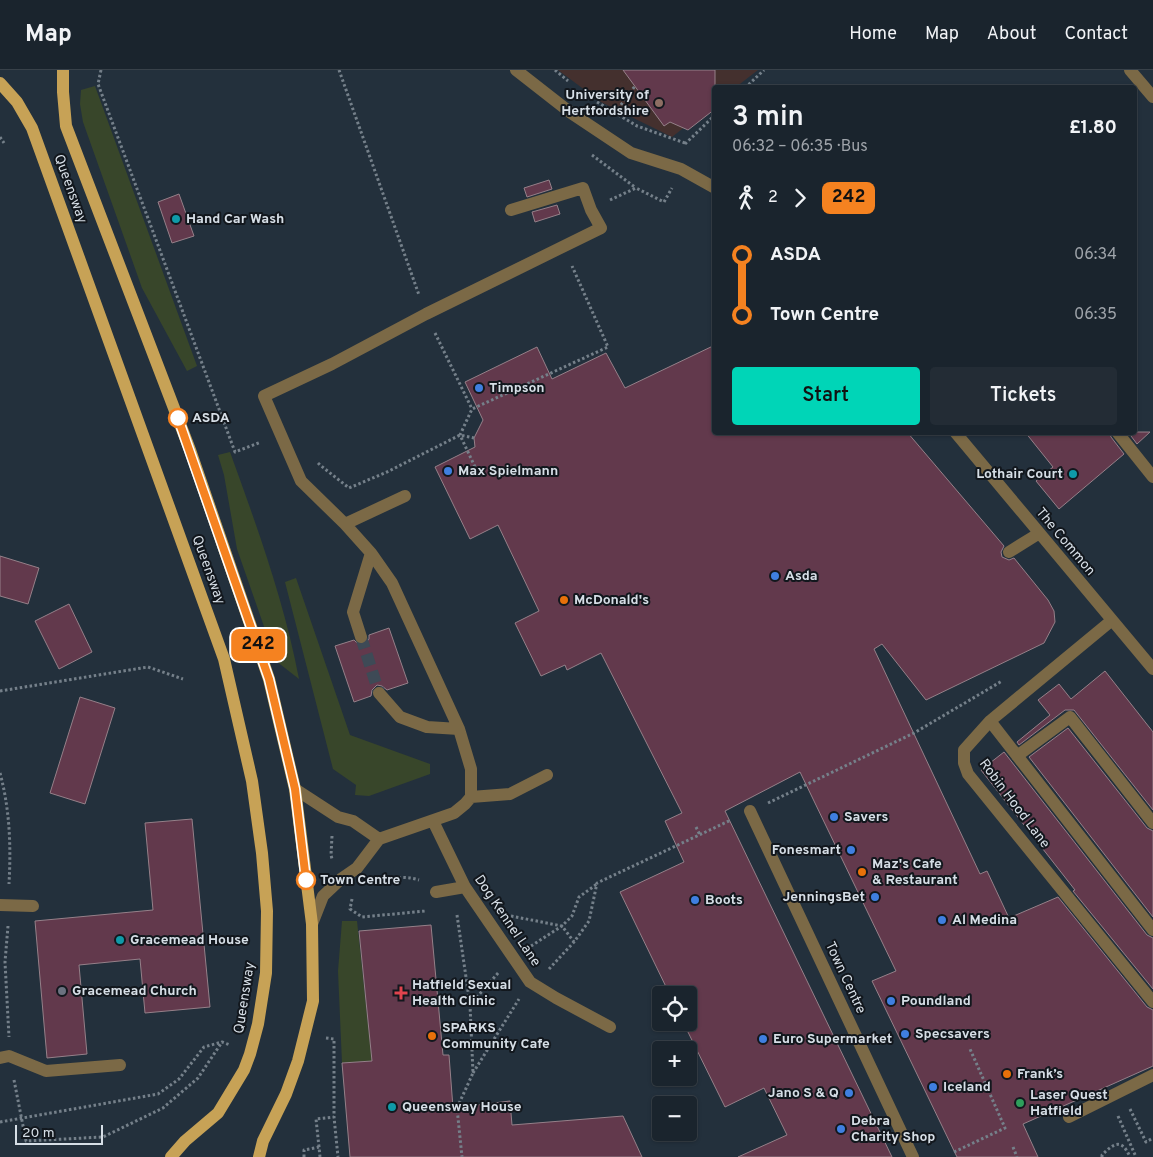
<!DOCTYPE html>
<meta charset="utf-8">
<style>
:root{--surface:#1a242d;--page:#232c35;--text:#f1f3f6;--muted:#9fa4aa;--line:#384149;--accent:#00d5b7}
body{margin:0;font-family:Overpass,sans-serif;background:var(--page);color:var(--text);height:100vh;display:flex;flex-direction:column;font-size:19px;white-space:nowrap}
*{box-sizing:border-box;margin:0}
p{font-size:16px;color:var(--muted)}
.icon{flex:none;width:28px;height:28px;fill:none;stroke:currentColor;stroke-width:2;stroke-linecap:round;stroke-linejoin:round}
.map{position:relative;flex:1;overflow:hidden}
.details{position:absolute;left:712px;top:15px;width:425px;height:350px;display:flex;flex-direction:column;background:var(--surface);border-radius:5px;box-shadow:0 1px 4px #0004,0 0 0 1px var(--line)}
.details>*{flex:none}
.badge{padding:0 10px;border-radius:8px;font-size:18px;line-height:32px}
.buttons{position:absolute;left:652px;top:916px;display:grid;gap:10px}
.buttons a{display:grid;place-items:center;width:45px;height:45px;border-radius:5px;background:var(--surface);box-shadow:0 1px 4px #0004,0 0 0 1px var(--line);font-size:25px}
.scale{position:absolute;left:15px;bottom:12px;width:88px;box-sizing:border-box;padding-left:5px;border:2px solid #d6dee6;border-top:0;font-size:14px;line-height:18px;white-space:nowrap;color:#d6dee6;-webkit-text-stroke:4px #12171d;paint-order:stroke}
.map>.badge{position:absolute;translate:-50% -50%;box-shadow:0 0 0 2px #fff}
.legs{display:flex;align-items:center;gap:8px;height:55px;padding:0 20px;font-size:16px}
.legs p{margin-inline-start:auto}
.head{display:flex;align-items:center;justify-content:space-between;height:85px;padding:0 20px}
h1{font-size:28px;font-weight:600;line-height:38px}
.button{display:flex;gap:10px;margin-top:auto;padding:10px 20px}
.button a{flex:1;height:58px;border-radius:5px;background:var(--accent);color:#111;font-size:20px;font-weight:600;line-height:58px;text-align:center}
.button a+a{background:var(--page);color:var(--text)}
ul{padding:0 20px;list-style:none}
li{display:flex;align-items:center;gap:18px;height:60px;font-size:19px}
li i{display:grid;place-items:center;width:8px;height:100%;margin:0 6px;background:currentColor}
li i::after{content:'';width:12px;height:12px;margin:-6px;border:4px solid;border-radius:50%;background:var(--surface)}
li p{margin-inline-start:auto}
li:first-child i{background:linear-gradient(#0000 50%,currentColor 0)}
li:last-child i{background:linear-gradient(currentColor 50%,#0000 0)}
header{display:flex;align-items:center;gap:30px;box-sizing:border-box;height:70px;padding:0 25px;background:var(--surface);border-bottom:1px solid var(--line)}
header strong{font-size:24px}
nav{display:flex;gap:28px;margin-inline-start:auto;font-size:18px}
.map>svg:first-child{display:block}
.education{fill:#44302e}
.green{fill:#38462a}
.building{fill:#62394c;stroke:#958089}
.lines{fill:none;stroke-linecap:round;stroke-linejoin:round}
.minor-tunnel{stroke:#3e4a56;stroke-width:12;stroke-dasharray:12 6;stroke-linecap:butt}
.path{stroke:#75808a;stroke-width:3;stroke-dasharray:2.5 2.5;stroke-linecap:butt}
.minor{stroke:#7b6946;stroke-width:12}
.major{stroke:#c7a256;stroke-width:12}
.line-1-casing{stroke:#fff;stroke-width:11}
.line-1{stroke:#f58220;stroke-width:8}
.education-dot{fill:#8d6e63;stroke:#12171d;stroke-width:2}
.culture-dot{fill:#0f9aa8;stroke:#12171d;stroke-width:2}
.shop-dot{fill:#3f7fe0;stroke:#12171d;stroke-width:2}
.stop-1-dot{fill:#fff;stroke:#f58220;stroke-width:2.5}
.food-dot{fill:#e8710a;stroke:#12171d;stroke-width:2}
.worship-dot{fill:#6b7280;stroke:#12171d;stroke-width:2}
.health-dot{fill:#e0444e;stroke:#12171d;stroke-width:2}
.leisure-dot{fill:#2e9e5b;stroke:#12171d;stroke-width:2}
.labels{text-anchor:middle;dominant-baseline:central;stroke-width:4;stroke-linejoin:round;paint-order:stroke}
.poi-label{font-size:14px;font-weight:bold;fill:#d6dee6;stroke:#12171d;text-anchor:start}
.street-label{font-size:14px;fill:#d6dee6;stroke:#12171d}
.stop-label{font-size:14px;font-weight:bold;fill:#d6dee6;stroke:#12171d;text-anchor:start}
</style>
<header>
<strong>Map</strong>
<nav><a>Home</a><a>Map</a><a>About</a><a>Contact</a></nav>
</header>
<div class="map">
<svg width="1153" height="1087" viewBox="0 0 1153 1087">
<rect width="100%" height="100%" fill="#23303c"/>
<path class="education" d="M558,0H758L736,17L715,18V33L672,67L601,32Z"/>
<path class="green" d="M95,16L197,296L187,301L142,218L83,52L80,34L81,20Z
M230,382C257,457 284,530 299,609L276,591L237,479L224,405L218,385Z
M296,508L350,665L430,694V704L369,726L355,725L356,715L333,699L285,512Z
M342,851H357L372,991L342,993L338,901Z"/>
<path class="building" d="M623,0H715V39L688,60L670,52L664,56Z
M549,110L552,119L527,127L524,118Z
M179,124L194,166L172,173L158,132Z
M557,135L560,144L535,152L532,142Z
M715,275V362H907L1004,476L1001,482L1002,487L1009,490L1014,488L1048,530L1054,541L1055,552L1044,573L926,630L882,574L874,579L980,804L987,801L1009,848L1058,827L1147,937L1153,940V996L1023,1054L1038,1087H957L872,911L896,901L800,702L725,741L892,1087H738L787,1065L764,1018L725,1037L683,952H689V925H670L620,822L684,792L665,751L682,743L601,583L567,600L565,595L541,606L515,553L539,541L498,455L470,469L435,397L475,377L474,368L483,350L465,312L537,277L552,309L606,283L625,318Z
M1025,362H1109L1111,367L1124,384L1059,439L1036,411L1053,397Z
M1128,362H1150L1137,374Z
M0,486L39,498L28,534L0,526Z
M69,534L92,582L59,599L35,551Z
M389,558L408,613L387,620L382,616L377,615L372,620L371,626L354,632L335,576L354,570L359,575H364L369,569V565Z
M1105,601L1153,662V740L1074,640H1065L1019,675L1017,672L1050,645L1038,630L1059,614L1071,629Z
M80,627L115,638L85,734L50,723Z
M1068,658L1147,758L1153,761V847L1029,687Z
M1004,682L1147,865L1153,868V919L1073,821L1075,820L981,700Z
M192,749L210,937L145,943L140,889L79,895L87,984L47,988L35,851L153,840L145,753Z
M431,855L443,985H449L453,1038L510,1031L512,1055L623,1046L642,1087H350L342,993L372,991L359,861Z"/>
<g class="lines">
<path class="minor-tunnel" d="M361,567L379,623"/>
<path class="path" d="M101,0L98,14L235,382L261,372
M339,0L419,225
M555,0L568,11
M745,18L764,0
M597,32L637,56L685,73
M615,43L635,16
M0,67L4,73
M685,74L715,45
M592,85L636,118
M610,130L636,118L664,132L672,118
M435,263L472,339
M318,393L320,395L349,418L387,402L460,365L474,368
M475,397L460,365L472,339L608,277L572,196
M0,621L148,597L183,609
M0,703C10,740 11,777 9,814
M768,733L914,663L1002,611
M696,757L700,765
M332,766L331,785L332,789
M374,813C389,808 403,805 419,810
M352,829L350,839L362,847L426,841
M457,845L470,935L473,1003L457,1038L462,1087
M511,846L562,856L574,872
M8,856L5,892L9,967
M531,876L562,856L572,846L579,827L597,814
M549,899L574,872L589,851L597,813L731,750
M470,935L499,902
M326,968L334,969V1047L338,1087
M473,1003L519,929
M14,1010L26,1071L103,1067L163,1038L198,1008L222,972
M1130,1039L1146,1072L1153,1068
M439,1040L457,1038
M1118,1046L1136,1087
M0,1052L158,1024L179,1009L204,977L222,972L230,975
M319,1077L316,1049L334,1047
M1013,1077L1017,1087
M954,1082L1005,1058L970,979
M304,1087V1080L319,1077L320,1087
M1102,1087V1085C1115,1072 1122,1069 1130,1087"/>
<path class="minor" d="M516,0L571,43L631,83L681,99L715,118
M1130,0L1153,27
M955,362L1153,599
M1117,362L1153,407
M345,454L405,426
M1009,482L1038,464
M1111,551L990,651L964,680V693L968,704L1153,932
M361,567L353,542L371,483
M379,623L400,647L427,657L459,659
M990,651L1153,860
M1017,686L1070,647L1153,753
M295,719L338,747L353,751L379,769
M471,727L510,724L547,705
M750,741L913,1087
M433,751L465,817L530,912L556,928L610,957
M436,822L465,817
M0,835L33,836
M312,854L323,826L341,809L357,798L379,769L454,743L465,734L471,727V699L459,659L392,513L371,483L345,454L301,411L264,326L332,294L426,244L601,158L591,140L583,118L511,140
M0,988L9,986L46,1001L120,995
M1069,1047L1153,1005"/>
<path class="major" d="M63,0V22L66,56L190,380L269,609L295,719L312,854L313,931L298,991L286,1024L263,1071L259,1087
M0,13L17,32L32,58L224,589L252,711L262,783L267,841L266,903L258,954L250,984L244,1000L218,1043L185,1071L171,1087"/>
</g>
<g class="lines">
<defs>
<path id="line-1" d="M178,348L269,609L295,719L306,810"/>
</defs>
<use href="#line-1" class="line-1-casing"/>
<use href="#line-1" class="line-1"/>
</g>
<circle class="education-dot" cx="659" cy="33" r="5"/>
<g class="culture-dot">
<circle cx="176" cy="149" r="5"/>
<circle cx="1073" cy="404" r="5"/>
<circle cx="120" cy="870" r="5"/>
<circle cx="392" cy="1037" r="5"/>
</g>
<g class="shop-dot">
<circle cx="479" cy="318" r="5"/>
<circle cx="448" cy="401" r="5"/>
<circle cx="775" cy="506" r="5"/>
<circle cx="834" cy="747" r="5"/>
<circle cx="851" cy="780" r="5"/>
<circle cx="875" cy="827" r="5"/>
<circle cx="695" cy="830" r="5"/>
<circle cx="942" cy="850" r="5"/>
<circle cx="891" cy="931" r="5"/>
<circle cx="905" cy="964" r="5"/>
<circle cx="763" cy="969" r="5"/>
<circle cx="933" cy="1017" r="5"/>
<circle cx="849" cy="1023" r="5"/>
<circle cx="841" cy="1059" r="5"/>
</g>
<g class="stop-1-dot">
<circle cx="178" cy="348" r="9"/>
<circle cx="306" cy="810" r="9"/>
</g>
<g class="food-dot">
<circle cx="564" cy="530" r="5"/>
<circle cx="862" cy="802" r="5"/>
<circle cx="432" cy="966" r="5"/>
<circle cx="1007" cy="1004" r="5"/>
</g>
<circle class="worship-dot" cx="62" cy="921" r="5"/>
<path class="health-dot" d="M398.5 915.5h5v5h5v5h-5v5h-5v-5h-5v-5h5z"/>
<circle class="leisure-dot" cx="1020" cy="1033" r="5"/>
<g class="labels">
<g class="poi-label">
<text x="649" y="25" text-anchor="end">University of<tspan x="649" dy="16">Hertfordshire</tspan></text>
<text x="186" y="149">Hand Car Wash</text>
<text x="489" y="318">Timpson</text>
<text x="458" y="401">Max Spielmann</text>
<text x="1063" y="404" text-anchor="end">Lothair Court</text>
<text x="785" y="506">Asda</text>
<text x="574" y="530">McDonald's</text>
<text x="844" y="747">Savers</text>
<text x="841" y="780" text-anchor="end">Fonesmart</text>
<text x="872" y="794">Maz's Cafe<tspan x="872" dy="16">&amp; Restaurant</tspan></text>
<text x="865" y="827" text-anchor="end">JenningsBet</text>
<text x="705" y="830">Boots</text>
<text x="952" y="850">Al Medina</text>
<text x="130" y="870">Gracemead House</text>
<text x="412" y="915">Hatfield Sexual<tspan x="412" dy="16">Health Clinic</tspan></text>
<text x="72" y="921">Gracemead Church</text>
<text x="901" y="931">Poundland</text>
<text x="442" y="958">SPARKS<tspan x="442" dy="16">Community Cafe</tspan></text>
<text x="915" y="964">Specsavers</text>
<text x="773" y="969">Euro Supermarket</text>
<text x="1017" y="1004">Frank’s</text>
<text x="943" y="1017">Iceland</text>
<text x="839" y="1023" text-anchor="end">Jano S &amp; Q</text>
<text x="1030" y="1025">Laser Quest<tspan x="1030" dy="16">Hatfield</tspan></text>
<text x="402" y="1037">Queensway House</text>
<text x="851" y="1051">Debra<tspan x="851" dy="16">Charity Shop</tspan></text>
</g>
<g class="street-label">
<text transform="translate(70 119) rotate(70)">Queensway</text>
<text transform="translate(1065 472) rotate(50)">The Common</text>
<text transform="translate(208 500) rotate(70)">Queensway</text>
<text transform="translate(1014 734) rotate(53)">Robin Hood Lane</text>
<text transform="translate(507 851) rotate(56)">Dog Kennel Lane</text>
<text transform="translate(845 908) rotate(65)">Town Centre</text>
<text transform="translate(245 928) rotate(-81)">Queensway</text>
</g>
<g class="stop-label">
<text x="192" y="348">ASDA</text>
<text x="320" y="810">Town Centre</text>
</g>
</g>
</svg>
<div class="buttons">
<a><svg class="icon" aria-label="locate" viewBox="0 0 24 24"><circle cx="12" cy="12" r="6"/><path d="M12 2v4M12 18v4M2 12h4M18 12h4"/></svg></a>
<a>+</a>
<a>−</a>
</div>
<div class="scale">20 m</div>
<b class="badge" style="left:258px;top:575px;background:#f58220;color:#111">242</b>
<section class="details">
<div class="head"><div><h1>3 min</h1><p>06:32 – 06:35 · Bus</p></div><b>£1.80</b></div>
<div class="legs"><svg class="icon" aria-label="walk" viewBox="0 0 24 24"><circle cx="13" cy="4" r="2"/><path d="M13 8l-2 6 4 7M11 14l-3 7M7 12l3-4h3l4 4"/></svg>2<svg class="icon" aria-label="forward" viewBox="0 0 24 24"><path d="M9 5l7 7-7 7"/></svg><b class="badge" style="background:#f58220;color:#111">242</b></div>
<ul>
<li><i style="color:#f58220"></i><b>ASDA</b><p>06:34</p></li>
<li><i style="color:#f58220"></i><b>Town Centre</b><p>06:35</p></li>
</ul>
<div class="button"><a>Start</a><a>Tickets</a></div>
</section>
</div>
